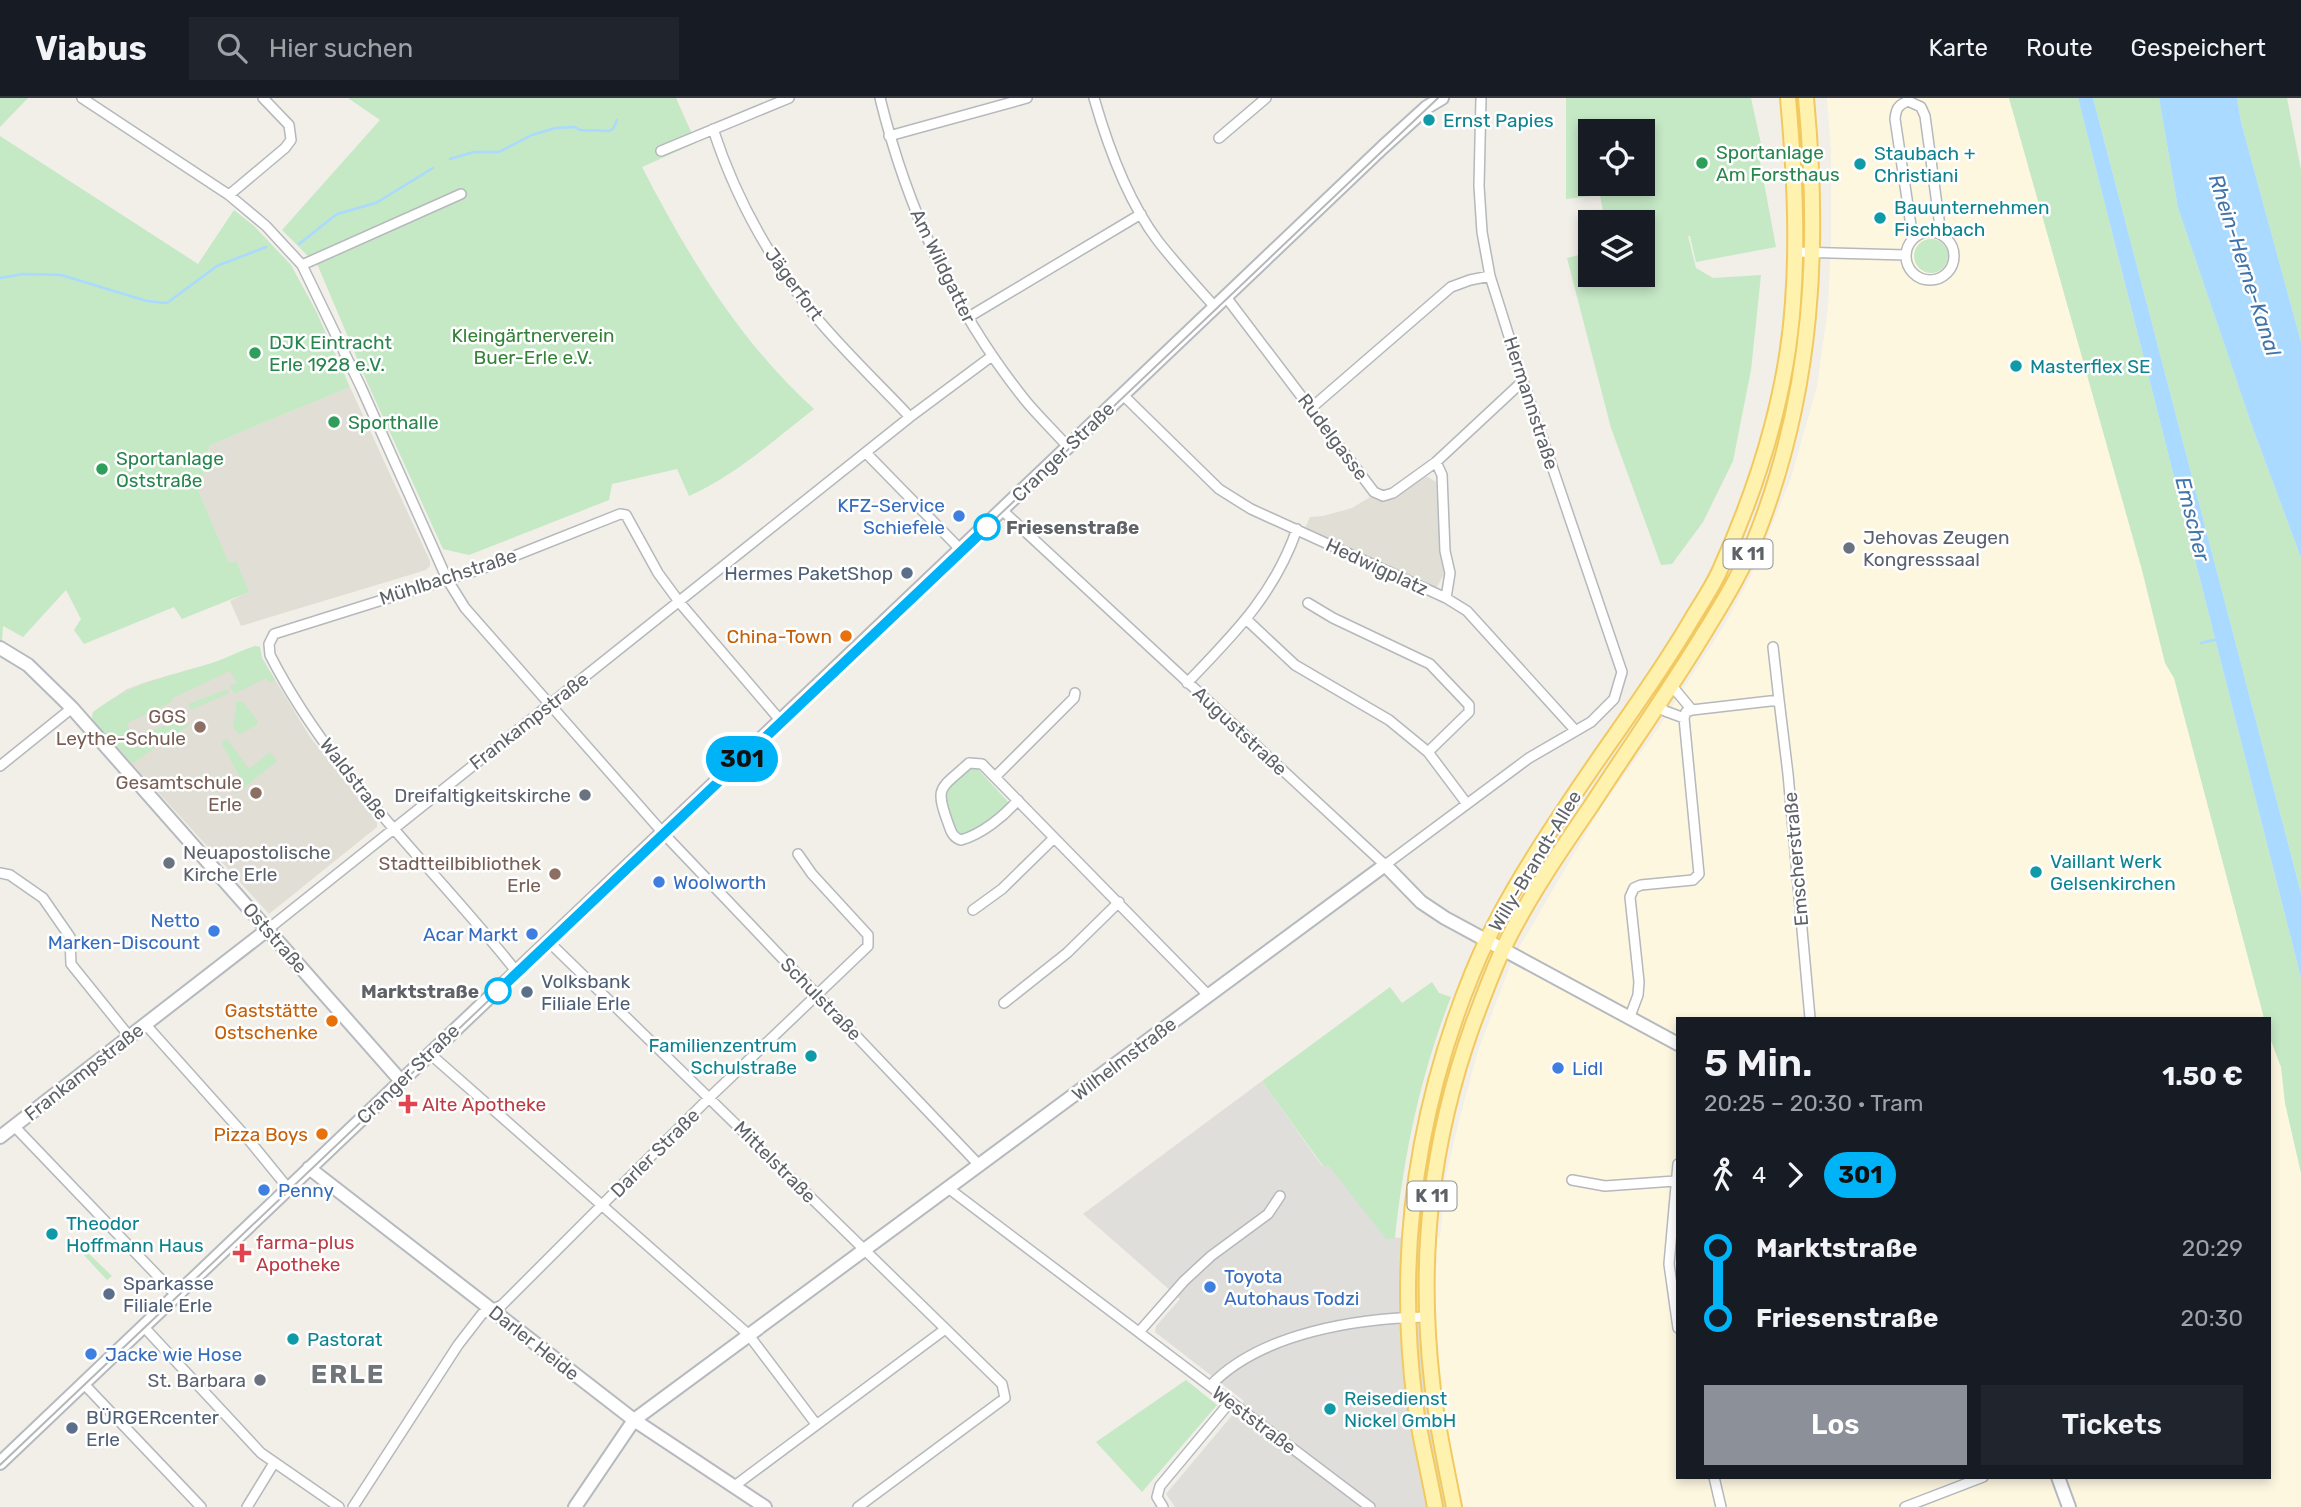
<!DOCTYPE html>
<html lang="de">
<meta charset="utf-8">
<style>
:root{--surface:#171b24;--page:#20242c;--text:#f1f3f6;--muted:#9ea1a6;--line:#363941;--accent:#8c9099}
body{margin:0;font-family:Rubik,sans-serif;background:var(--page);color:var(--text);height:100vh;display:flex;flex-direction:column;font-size:26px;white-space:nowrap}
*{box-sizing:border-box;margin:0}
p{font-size:23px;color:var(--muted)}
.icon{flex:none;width:38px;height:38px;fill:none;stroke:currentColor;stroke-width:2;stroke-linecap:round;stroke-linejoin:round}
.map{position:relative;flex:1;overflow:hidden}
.sheet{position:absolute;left:1676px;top:919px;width:595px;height:462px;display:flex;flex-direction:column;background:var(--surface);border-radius:0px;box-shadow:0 4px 10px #0003}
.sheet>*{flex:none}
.badge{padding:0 14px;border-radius:23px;font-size:24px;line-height:46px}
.fabs{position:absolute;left:1578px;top:21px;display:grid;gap:14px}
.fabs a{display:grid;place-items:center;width:77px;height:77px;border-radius:0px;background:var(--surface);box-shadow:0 4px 10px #0003;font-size:35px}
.map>.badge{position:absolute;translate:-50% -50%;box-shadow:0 0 0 4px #fff}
.legs{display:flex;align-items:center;gap:10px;height:77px;padding:0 28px;font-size:23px}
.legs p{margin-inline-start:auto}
.summary{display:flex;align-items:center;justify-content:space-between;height:119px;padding:0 28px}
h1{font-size:38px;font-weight:600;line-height:52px}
.button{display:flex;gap:14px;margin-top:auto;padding:14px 28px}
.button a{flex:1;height:80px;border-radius:0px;background:var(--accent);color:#fff;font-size:28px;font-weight:600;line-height:80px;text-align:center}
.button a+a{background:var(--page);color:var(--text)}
ul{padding:0 28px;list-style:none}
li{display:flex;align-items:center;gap:24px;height:70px;font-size:26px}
li i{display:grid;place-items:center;width:10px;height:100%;margin:0 9px;background:currentColor}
li i::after{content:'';width:18px;height:18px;margin:-9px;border:5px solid;border-radius:50%;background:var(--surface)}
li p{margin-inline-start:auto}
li:first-child i{background:linear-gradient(#0000 50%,currentColor 0)}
li:last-child i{background:linear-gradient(currentColor 50%,#0000 0)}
header{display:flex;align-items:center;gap:42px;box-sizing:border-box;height:98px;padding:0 35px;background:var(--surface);border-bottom:2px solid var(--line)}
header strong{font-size:33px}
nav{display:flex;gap:38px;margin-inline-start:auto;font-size:24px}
.search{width:490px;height:63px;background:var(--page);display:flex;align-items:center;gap:18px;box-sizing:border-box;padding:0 24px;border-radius:0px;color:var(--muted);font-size:26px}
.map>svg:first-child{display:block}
.commercial{fill:#fef7e0}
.industrial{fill:#e0deda}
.education{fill:#e1ded6}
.green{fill:#c5e8c5;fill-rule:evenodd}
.water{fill:#aadaff}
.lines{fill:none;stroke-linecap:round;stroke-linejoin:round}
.stream{stroke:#aadaff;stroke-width:2.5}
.street-casing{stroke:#b5b8bc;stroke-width:12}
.secondary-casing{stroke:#b6babf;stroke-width:16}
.primary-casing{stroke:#f2c960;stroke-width:18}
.street{stroke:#fff;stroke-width:9}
.secondary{stroke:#fff;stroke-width:12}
.primary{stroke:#fff2af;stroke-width:14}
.tram{stroke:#b6b7b8;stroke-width:2}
.line-1-casing{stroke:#fff;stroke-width:16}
.line-1{stroke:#00b2f6;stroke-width:10}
.culture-dot{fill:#0f9aa8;stroke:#fff;stroke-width:2.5}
.leisure-dot{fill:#2e9e5b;stroke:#fff;stroke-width:2.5}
.shop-dot{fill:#3f7fe0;stroke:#fff;stroke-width:2.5}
.stop-1-dot{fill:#fff;stroke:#00b2f6;stroke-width:3.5}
.worship-dot{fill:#6b7280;stroke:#fff;stroke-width:2.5}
.service-dot{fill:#5c6f8a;stroke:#fff;stroke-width:2.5}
.food-dot{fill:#e8710a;stroke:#fff;stroke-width:2.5}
.education-dot{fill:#8d6e63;stroke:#fff;stroke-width:2.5}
.health-dot{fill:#e0444e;stroke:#fff;stroke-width:2.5}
.labels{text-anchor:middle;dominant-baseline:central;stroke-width:5;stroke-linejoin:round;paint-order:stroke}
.shield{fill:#fff;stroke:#8f9295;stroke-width:2}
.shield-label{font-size:18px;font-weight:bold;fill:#5f6368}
.culture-label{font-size:19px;fill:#0d838f;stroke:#fff;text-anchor:start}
.leisure-label{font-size:19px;fill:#27864d;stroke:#fff;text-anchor:start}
.street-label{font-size:19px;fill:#5f6368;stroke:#fff}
.park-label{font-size:19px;fill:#348238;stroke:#fff}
.shop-label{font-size:19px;fill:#366cbe;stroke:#fff;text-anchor:start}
.stop-label{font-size:19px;font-weight:bold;fill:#5f6368;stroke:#fff;text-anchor:start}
.worship-label{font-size:19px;fill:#5b616d;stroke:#fff;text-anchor:start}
.service-label{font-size:19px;fill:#4e5e75;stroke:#fff;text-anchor:start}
.food-label{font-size:19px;fill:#c56008;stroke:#fff;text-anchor:end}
.education-label{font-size:19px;fill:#785e54;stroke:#fff;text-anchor:end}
.health-label{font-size:19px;fill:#be3a42;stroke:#fff;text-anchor:start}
.water-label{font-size:21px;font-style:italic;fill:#4174aa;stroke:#fff}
.district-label{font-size:26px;font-weight:bold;letter-spacing:2px;fill:#70757a;stroke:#fff}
</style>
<header>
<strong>Viabus</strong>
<div class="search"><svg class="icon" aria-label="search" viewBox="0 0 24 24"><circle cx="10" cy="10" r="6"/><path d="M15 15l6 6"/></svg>Hier suchen</div>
<nav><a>Karte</a><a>Route</a><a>Gespeichert</a></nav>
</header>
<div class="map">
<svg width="2301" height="1409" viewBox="0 0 2301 1409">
<rect width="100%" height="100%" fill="#f1efe8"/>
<path class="commercial" d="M1827,0H2009L2142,472L2165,565L2174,580L2264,920H1678V1379H2270V940L2281,969L2285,1005L2301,1075V1409H1452L1423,1139L1440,1140L1445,1082L1459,1023L1478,953L1513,860L1602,708L1657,632L1725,526L1750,480L1790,383L1817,289L1828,209L1831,150V54Z"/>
<path class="industrial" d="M1262,983L1322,1068L1329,1067L1386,1140L1423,1139L1452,1409H1175L1166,1396L1244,1303L1155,1234L1156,1228L1180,1201L1083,1116Z"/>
<path class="education" d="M350,289L430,463V468L426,472L241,528L230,503L248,494L235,463L229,466L199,394L210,347Z
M1425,379H1428L1436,384L1440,448L1444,476L1437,489L1434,490L1305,430L1310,419L1323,418L1352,410L1370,399L1379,402L1391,401Z
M259,548L262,560L310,639L377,724V729L269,816L93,623L92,617L106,605L127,591L146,584L219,563Z"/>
<path class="green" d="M0,0H28L0,29Z
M348,0H676L696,45L642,69C688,158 739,243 814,311C774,342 736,377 689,398L677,371L612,386L609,402L469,457L443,451L367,284L318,168L282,132L380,22Z
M1566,0H1751L1761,46L1759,58L1776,149L1696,164L1690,138H1688L1696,170L1713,180L1761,177L1751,272L1733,363L1703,424L1672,466L1661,467L1611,330L1567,160L1591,154V177H1643V124H1605L1600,97L1566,101ZM1643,33V86H1591V33Z
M2009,0H2078L2301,880V1075L2285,1005L2281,969L2270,940V920H2264L2174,580L2165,565L2142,472Z
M2093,0H2159L2178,110L2252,328L2301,460V795Z
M2237,0H2287L2301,72V244L2241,24Z
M0,38L198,166L234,112L254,128L291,167L316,213L350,289L210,347L199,394L229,465L236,463L249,494L182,521L174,509L84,546L74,532L81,521L66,492L23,539L3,528L2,543L0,542Z
M1914 158a17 17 0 1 1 34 0a17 17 0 1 1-34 0Z
M255,548L260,549L262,560L275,582L270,585L266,580L234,596L230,588L237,585L230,573L171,601L172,604L127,625L134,641L185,618L189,628L162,644L134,665H132L92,621L93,614C133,584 163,580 209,566C225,561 239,553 255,548Z
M228,591L229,595L191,612L188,606Z
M242,603L258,623L257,627L240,636L235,633C231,625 237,614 236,604Z
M227,641L249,671L270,654L277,663L236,696L232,691L243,685L221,644Z
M971,669H976L1010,706L992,721L961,738L957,736L943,698L945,693Z
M1432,884L1439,895L1451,899C1420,978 1404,1056 1395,1140L1386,1141L1329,1068H1323L1262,983L1390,889L1402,905Z
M86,1153L112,1178L107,1182L82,1155Z
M1186,1282L1217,1307L1142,1394L1096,1344Z"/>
<path class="water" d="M2078,0H2093L2301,795V880Z
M2159,0H2237L2241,24L2301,244V460L2252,328L2178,110Z"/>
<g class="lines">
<path class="stream" d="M450,61L474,54H499L532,37L555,30L575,29L580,32L609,33L613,31L617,22
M299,146L337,116L376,105L433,70
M0,180L23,176L61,177L147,203L167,205L217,168L266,149
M2201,545L2218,541"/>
<defs>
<path id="street" d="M82,0L229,97L266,128L302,167L361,289L447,481L465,510L664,736L980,1068
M880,0C907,110 953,212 1025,302C1038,318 1054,333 1068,349
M1094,0C1108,49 1127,102 1158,143C1176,166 1196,188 1215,209
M713,31C735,99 770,162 815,218C844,253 878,285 910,319
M889,38L1027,0
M1219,40L1266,0
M661,53L789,0
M229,97L285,50L291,42L289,27L263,0
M1906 158a24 24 0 1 1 48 0a24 24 0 1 1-48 0Z
M1913,141L1895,21C1896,11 1898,7 1908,3L1921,9L1925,18L1941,136
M1795,154L1906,157
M302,167L461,96
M1226,199L1374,394L1383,398L1393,395L1436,364L1523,283
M967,220L1141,116
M1123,297L1219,391L1251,411L1446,500L1467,513L1575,632
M1310,311L1451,189L1470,182L1490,178
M866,355L961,452
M1436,364L1442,377L1445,453L1450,475L1446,500
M1002,412L1385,767L1529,660L1591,624L1614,601L1622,574L1523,283L1490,178L1482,134L1479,88L1481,0
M1308,505L1333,520L1430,566L1469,607V614L1428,654
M1247,522L1295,567L1389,622L1428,654L1467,706
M1773,549L1779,602
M1187,585C1234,536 1274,497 1297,431
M1672,588L1692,612
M1658,608L1665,613L1684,620
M0,668L72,610
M995,679L1074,600L1075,595
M1018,702C1003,719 982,736 961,742C952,739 951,733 948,725C934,687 941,691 969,665L982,666L1209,898
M0,775L10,777L43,800L70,839L71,866L129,938
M973,812L1002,791L1054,740
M267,832L910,319L992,258
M548,843L1002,1286L1005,1300L858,1409
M516,873C433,768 331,677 270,557L269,546L274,536L484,470L620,416L626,417L658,475L680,505L780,622
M1004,905L1067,855L1119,804
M1629,921L1638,897L1639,884L1630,799L1634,790L1641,787L1693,782L1699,776L1684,620L1686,614L1692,612L1779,602L1788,676L1810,920
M146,927L248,1041L288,1090
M429,955L748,1236L816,1326
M14,1028L176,1197
M1678,1066L1669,1166L1678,1230
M1572,1082L1605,1088L1675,1083
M948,1090L1370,1409
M143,1228L261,1355L339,1409
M1139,1234L1184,1183L1211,1158L1268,1116L1280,1098
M83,1285L201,1409
M1210,1288C1260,1235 1357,1220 1427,1219
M1714,1379L1721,1409
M733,1389L944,1232
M247,1409L274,1365
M353,1409L458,1247L482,1216L502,1207L709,1000L868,848V837L812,776L798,756
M1163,1409L1157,1399L1160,1388L1230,1304
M1905,1409L1983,1379"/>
<path id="secondary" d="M0,550L28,567L72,610L401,983
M0,1039L267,832
M309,1070L634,1322L765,1409
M0,1365L1383,49L1427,9L1442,0
M2058,1379L2069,1409
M575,1409L634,1322L1385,767L1421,804L1445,820L1678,946"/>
<path id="primary" d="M1435,1409C1429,1375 1420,1340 1415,1305C1396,1158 1416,1014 1472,876C1496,816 1532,760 1568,706C1608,645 1653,587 1690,524C1700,507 1712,490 1720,472C1758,388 1787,295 1793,204C1798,136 1794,68 1788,0
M1454,1409C1446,1367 1436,1325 1432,1283C1418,1159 1431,1043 1473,926C1483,900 1492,874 1504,849C1528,800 1560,753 1591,708C1628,651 1667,596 1703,537C1724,503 1745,469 1759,431C1813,290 1820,149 1806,0"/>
</defs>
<use href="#street" class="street-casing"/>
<use href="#secondary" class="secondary-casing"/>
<use href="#primary" class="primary-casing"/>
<use href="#street" class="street"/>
<use href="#secondary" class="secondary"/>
<use href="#primary" class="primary"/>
<path class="tram" d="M0,1367L1438,0"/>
</g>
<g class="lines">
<defs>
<path id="line-1" d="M498,893L987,429"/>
</defs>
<use href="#line-1" class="line-1-casing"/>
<use href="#line-1" class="line-1"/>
</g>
<g class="culture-dot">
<circle cx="1429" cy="22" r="7"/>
<circle cx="1860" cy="66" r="7"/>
<circle cx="1880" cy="120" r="7"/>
<circle cx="2016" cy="268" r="7"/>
<circle cx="2036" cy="774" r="7"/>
<circle cx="811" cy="958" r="7"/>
<circle cx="52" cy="1136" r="7"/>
<circle cx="293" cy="1241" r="7"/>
<circle cx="1330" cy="1311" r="7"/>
</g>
<g class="leisure-dot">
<circle cx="1702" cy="65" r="7"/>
<circle cx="255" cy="255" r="7"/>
<circle cx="334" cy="324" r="7"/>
<circle cx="102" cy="371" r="7"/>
</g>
<g class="shop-dot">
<circle cx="959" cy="418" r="7"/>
<circle cx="659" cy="784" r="7"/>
<circle cx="214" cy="833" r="7"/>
<circle cx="532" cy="836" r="7"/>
<circle cx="1558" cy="970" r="7"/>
<circle cx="264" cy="1092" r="7"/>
<circle cx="1210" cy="1189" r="7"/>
<circle cx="91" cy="1256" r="7"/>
</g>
<g class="stop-1-dot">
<circle cx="987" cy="429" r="12"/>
<circle cx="498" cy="893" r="12"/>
</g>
<g class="worship-dot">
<circle cx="1849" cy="450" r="7"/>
<circle cx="585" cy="697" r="7"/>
<circle cx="169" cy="765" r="7"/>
<circle cx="260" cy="1282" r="7"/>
</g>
<g class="service-dot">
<circle cx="907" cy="475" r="7"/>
<circle cx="527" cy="894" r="7"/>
<circle cx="109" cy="1196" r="7"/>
<circle cx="72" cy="1330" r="7"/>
</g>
<g class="food-dot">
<circle cx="846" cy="538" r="7"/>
<circle cx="332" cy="923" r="7"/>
<circle cx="322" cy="1036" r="7"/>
</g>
<g class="education-dot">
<circle cx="200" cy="629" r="7"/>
<circle cx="256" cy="695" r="7"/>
<circle cx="555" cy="776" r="7"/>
</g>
<g class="health-dot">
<path d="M404.5 995.5h7v7h7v7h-7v7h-7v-7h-7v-7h7z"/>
<path d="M238.5 1144.5h7v7h7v7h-7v7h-7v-7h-7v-7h7z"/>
</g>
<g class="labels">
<g class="shield">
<rect x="1723.5" y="441.5" width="49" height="29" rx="5"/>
<rect x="1407.5" y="1083.5" width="49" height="29" rx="5"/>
</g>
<g class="shield-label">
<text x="1748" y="456">K 11</text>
<text x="1432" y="1098">K 11</text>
</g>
<g class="culture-label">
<text x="1443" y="22">Ernst Papies</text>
<text x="1874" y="55">Staubach +<tspan x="1874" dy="22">Christiani</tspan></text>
<text x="1894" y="109">Bauunternehmen<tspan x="1894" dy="22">Fischbach</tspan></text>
<text x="2030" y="268">Masterflex SE</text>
<text x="2050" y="763">Vaillant Werk<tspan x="2050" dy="22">Gelsenkirchen</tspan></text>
<text x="797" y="947" text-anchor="end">Familienzentrum<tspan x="797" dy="22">Schulstraße</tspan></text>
<text x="66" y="1125">Theodor<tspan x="66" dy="22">Hoffmann Haus</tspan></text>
<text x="307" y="1241">Pastorat</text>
<text x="1344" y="1300">Reisedienst<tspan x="1344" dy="22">Nickel GmbH</tspan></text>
</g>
<g class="leisure-label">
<text x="1716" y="54">Sportanlage<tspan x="1716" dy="22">Am Forsthaus</tspan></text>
<text x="269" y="244">DJK Eintracht<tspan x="269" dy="22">Erle 1928 e.V.</tspan></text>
<text x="348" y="324">Sporthalle</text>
<text x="116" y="360">Sportanlage<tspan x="116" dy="22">Oststraße</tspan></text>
</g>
<g class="street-label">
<text transform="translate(943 168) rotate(64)">Am Wildgatter</text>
<text transform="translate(794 186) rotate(54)">Jägerfort</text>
<text transform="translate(1531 305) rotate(72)">Hermannstraße</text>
<text transform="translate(1333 339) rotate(53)">Rudelgasse</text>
<text transform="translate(1063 354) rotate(-44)">Cranger Straße</text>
<text transform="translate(1377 469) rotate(25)">Hedwigplatz</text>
<text transform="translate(448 479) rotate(-18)">Mühlbachstraße</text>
<text transform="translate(529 623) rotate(-38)">Frankampstraße</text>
<text transform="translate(1240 633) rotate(43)">Auguststraße</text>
<text transform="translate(354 681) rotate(52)">Waldstraße</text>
<text transform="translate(1796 761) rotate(-95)">Emscherstraße</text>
<text transform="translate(1535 763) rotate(-59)">Willy-Brandt-Allee</text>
<text transform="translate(275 840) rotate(49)">Oststraße</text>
<text transform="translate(821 901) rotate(46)">Schulstraße</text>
<text transform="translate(1124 961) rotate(-37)">Wilhelmstraße</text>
<text transform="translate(84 974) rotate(-38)">Frankampstraße</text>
<text transform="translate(408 976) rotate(-44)">Cranger Straße</text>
<text transform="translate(655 1055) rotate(-45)">Darler Straße</text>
<text transform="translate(775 1064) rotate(45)">Mittelstraße</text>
<text transform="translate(534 1245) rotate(38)">Darler Heide</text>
<text transform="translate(1254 1322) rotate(37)">Weststraße</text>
</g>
<g class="park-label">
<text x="533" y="237">Kleingärtnerverein<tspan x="533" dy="22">Buer-Erle e.V.</tspan></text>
</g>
<g class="shop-label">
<text x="945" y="407" text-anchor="end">KFZ-Service<tspan x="945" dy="22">Schiefele</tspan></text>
<text x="673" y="784">Woolworth</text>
<text x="200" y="822" text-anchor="end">Netto<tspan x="200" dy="22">Marken-Discount</tspan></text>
<text x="518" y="836" text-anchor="end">Acar Markt</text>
<text x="1572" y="970">Lidl</text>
<text x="278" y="1092">Penny</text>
<text x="1224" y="1178">Toyota<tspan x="1224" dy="22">Autohaus Todzi</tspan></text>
<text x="105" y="1256">Jacke wie Hose</text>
</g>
<g class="stop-label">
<text x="1006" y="429">Friesenstraße</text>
<text x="479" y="893" text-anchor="end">Marktstraße</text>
</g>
<g class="worship-label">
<text x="1863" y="439">Jehovas Zeugen<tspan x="1863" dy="22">Kongresssaal</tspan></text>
<text x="571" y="697" text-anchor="end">Dreifaltigkeitskirche</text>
<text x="183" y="754">Neuapostolische<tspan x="183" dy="22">Kirche Erle</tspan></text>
<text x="246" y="1282" text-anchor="end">St. Barbara</text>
</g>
<g class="service-label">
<text x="893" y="475" text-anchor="end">Hermes PaketShop</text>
<text x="541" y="883">Volksbank<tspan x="541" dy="22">Filiale Erle</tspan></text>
<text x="123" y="1185">Sparkasse<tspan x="123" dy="22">Filiale Erle</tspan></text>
<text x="86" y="1319">BÜRGERcenter<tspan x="86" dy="22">Erle</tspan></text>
</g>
<g class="food-label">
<text x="832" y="538">China-Town</text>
<text x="318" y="912">Gaststätte<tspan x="318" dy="22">Ostschenke</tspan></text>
<text x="308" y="1036">Pizza Boys</text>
</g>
<g class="education-label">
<text x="186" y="618">GGS<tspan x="186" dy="22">Leythe-Schule</tspan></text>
<text x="242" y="684">Gesamtschule<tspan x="242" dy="22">Erle</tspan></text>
<text x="541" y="765">Stadtteilbibliothek<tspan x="541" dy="22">Erle</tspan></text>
</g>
<g class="health-label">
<text x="422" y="1006">Alte Apotheke</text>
<text x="256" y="1144">farma-plus<tspan x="256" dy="22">Apotheke</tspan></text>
</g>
<g class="water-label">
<text transform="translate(2245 167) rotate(72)">Rhein-Herne-Kanal</text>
<text transform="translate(2193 421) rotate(76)">Emscher</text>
</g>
<g class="district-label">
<text x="348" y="1276">ERLE</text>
</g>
</g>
</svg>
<div class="fabs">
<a><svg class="icon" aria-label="locate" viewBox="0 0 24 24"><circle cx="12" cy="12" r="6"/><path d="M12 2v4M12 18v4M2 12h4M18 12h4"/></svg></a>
<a><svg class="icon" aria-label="layers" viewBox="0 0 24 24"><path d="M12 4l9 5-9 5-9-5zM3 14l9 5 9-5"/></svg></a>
</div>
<b class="badge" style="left:742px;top:661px;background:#00b2f6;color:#111">301</b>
<section class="sheet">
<div class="summary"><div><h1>5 Min.</h1><p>20:25 – 20:30 · Tram</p></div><b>1.50 €</b></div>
<div class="legs"><svg class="icon" aria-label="walk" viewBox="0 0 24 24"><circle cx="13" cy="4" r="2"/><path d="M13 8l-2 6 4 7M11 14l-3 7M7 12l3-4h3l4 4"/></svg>4<svg class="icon" aria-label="forward" viewBox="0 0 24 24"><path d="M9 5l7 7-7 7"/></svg><b class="badge" style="background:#00b2f6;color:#111">301</b></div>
<ul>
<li><i style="color:#00b2f6"></i><b>Marktstraße</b><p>20:29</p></li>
<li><i style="color:#00b2f6"></i><b>Friesenstraße</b><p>20:30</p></li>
</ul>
<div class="button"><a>Los</a><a>Tickets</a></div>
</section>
</div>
